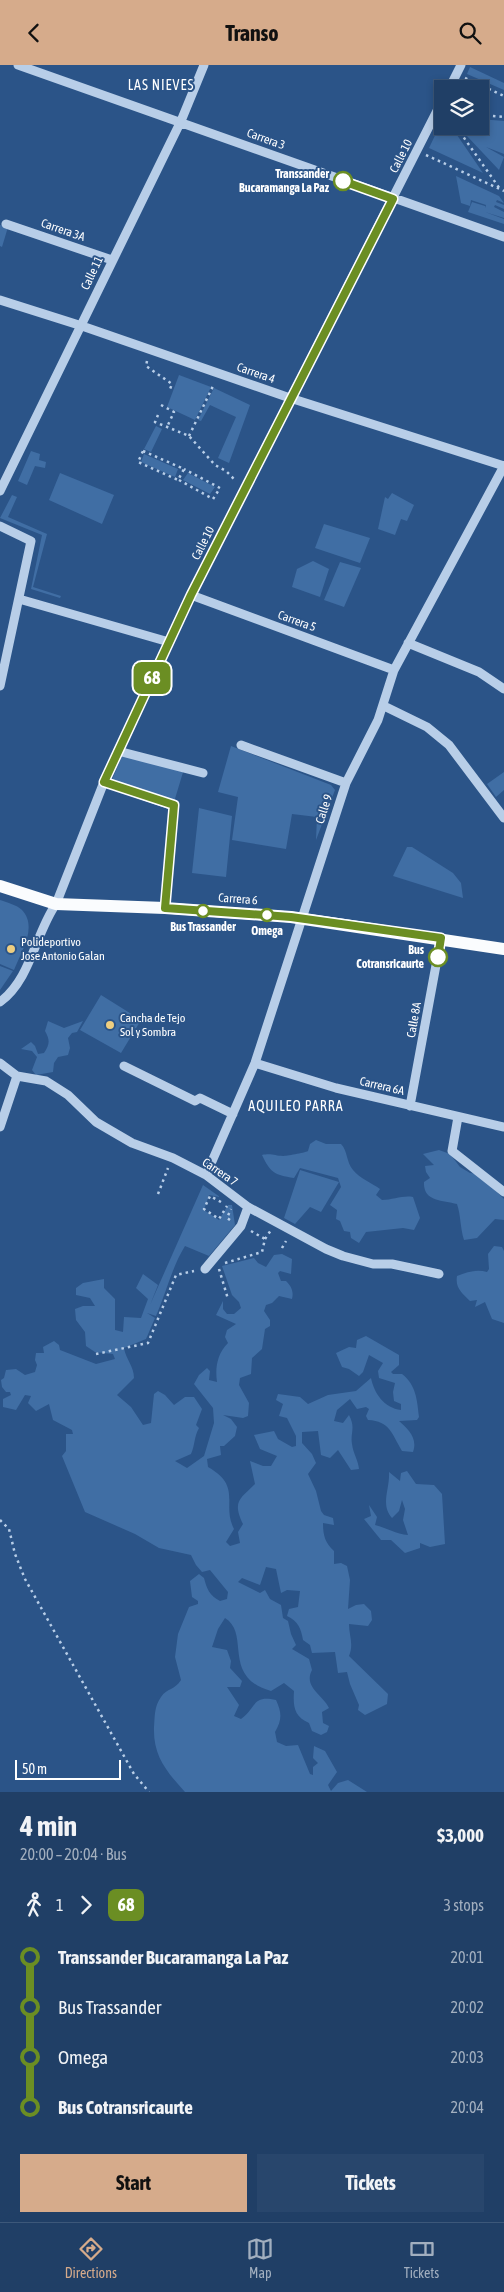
<!DOCTYPE html>
<meta charset="utf-8">
<style>
:root{--surface:#203f66;--page:#28466c;--text:#f1f3f6;--muted:#a2afbf;--line:#3d587a;--accent:#d6ab8b}
body{margin:0;font-family:"Asap Condensed",sans-serif;background:var(--page);color:var(--text);height:100vh;display:flex;flex-direction:column;font-size:19px;white-space:nowrap}
*{box-sizing:border-box;margin:0}
p{font-size:16px;color:var(--muted)}
.icon{flex:none;width:28px;height:28px;fill:none;stroke:currentColor;stroke-width:2;stroke-linecap:round;stroke-linejoin:round}
.map{position:relative;height:1727px;overflow:hidden}
.panel{display:flex;flex-direction:column;background:var(--surface);flex:1}
.panel>*{flex:none}
.badge{padding:0 10px;border-radius:8px;font-size:18px;line-height:32px}
.controls{position:absolute;left:434px;top:15px;display:grid;gap:10px}
.controls a{display:grid;place-items:center;width:55px;height:55px;border-radius:0px;background:var(--surface);box-shadow:0 2px 8px #0003,0 0 0 1px var(--line);font-size:25px}
.scale{position:absolute;left:15px;bottom:12px;width:106px;box-sizing:border-box;padding-left:5px;border:2px solid #fff;border-top:0;font-size:14px;line-height:18px;white-space:nowrap;color:#fff;-webkit-text-stroke:4px #2b5488;paint-order:stroke}
.map>.badge{position:absolute;translate:-50% -50%;box-shadow:0 0 0 2px #fff}
.legs{display:flex;align-items:center;gap:8px;height:55px;padding:0 20px;font-size:16px}
.legs p{margin-inline-start:auto}
.headline{display:flex;align-items:center;justify-content:space-between;height:85px;padding:0 20px}
h1{font-size:28px;font-weight:700;line-height:38px}
.primary-button{display:flex;gap:10px;margin-top:auto;padding:10px 20px}
.primary-button a{flex:1;height:58px;border-radius:0px;background:var(--accent);color:#111;font-size:20px;font-weight:700;line-height:58px;text-align:center}
.primary-button a+a{background:var(--page);color:var(--text)}
ul{padding:0 20px;list-style:none}
li{display:flex;align-items:center;gap:18px;height:50px;font-size:19px}
li i{display:grid;place-items:center;width:8px;height:100%;margin:0 6px;background:currentColor}
li i::after{content:'';width:12px;height:12px;margin:-6px;border:4px solid;border-radius:50%;background:var(--surface)}
li p{margin-inline-start:auto}
li:first-child i{background:linear-gradient(#0000 50%,currentColor 0)}
li:last-child i{background:linear-gradient(currentColor 50%,#0000 0)}
header{display:flex;justify-content:space-between;align-items:center;height:65px;padding:0 20px;background:var(--accent);color:#111;font-size:22px;font-weight:700}
.tabs{display:flex;justify-content:space-around;align-items:center;height:70px;border-top:1px solid var(--line);background:var(--surface);font-size:14px;color:var(--muted)}
.tabs a{display:grid;justify-items:center;gap:2px}
.tabs .selected{color:var(--accent)}
.map>svg:first-child{display:block}
.green{fill:#406ea4}
.lines{fill:none;stroke-linecap:round;stroke-linejoin:round}
.path{stroke:#b8cee8;stroke-width:2.5;stroke-dasharray:2.5 4;stroke-linecap:butt}
.minor{stroke:#b8cee8;stroke-width:9}
.major{stroke:#fafcfe;stroke-width:12}
.line-1-casing{stroke:#fff;stroke-width:11}
.line-1{stroke:#6b8e23;stroke-width:8}
.stop-1-dot{fill:#fff;stroke:#6b8e23;stroke-width:2.5}
.poi-dot{fill:#eece80;stroke:#2b5488;stroke-width:2}
.labels{text-anchor:middle;dominant-baseline:central;stroke-width:4;stroke-linejoin:round;paint-order:stroke}
.street-label{font-size:12px;fill:#fff;stroke:#2b5488}
.stop-label{font-size:12px;font-weight:bold;fill:#fff;stroke:#2b5488;text-anchor:end}
.poi-label{font-size:12px;fill:#fff;stroke:#2b5488;text-anchor:start}
.neighbourhood-label{font-size:14px;letter-spacing:1px;fill:#fff;stroke:#2b5488}
</style>
<header><svg class="icon" aria-label="back" viewBox="0 0 24 24"><path d="M15 5l-7 7 7 7"/></svg>Transo<svg class="icon" aria-label="search" viewBox="0 0 24 24"><circle cx="10" cy="10" r="6"/><path d="M15 15l6 6"/></svg></header>
<div class="map">
<svg width="504" height="1727" viewBox="0 0 504 1727">
<rect width="100%" height="100%" fill="#2b5488"/>
<path class="green" d="M470,2L504,18V25L467,9Z
M480,54L504,56V89L486,82L504,92L499,105L466,70L470,61H480Z
M442,56V61H462L457,70L483,108L429,83Z
M456,111L499,131L504,138L497,135L496,137L504,140V144L495,140L494,142L504,147V153L485,147L504,154V159L468,147L472,137L485,141V143L486,140L471,135L470,141L461,138Z
M0,160L8,162L2,182L0,181Z
M179,310L211,322L195,355L167,342Z
M214,323L250,340L229,398L218,393L236,352L210,340L201,356L198,355Z
M156,361L162,364L151,387L144,384Z
M31,386L40,389L39,395L46,397L45,403L35,401L27,420L18,416Z
M144,389L178,404L175,412L141,397Z
M60,408L114,430L102,459L49,435Z
M188,408L215,422L210,429L183,415Z
M392,428L414,440L407,456L401,454L395,470L378,464L385,432L388,434Z
M12,430L17,432L8,452L47,469L33,522L61,531L60,533L31,524L42,470L0,453Z
M324,459L370,473L360,498L315,483Z
M313,496L329,504L320,532L292,522L297,504Z
M340,497L361,503L344,542L324,535Z
M231,681L331,720L335,725L316,775L317,752L292,749L286,784L232,775L238,732L218,727Z
M123,689L184,704L174,737L111,717Z
M504,707V725L496,732L487,719Z
M199,743L232,751L226,812L192,808Z
M407,782H412L453,808L461,818L463,833L393,811Z
M0,835C6,837 17,840 22,845C38,862 21,887 14,905L0,899Z
M0,901L13,906L0,925Z
M101,930L141,955L121,988L80,965Z
M48,956L64,963L83,956L77,967L72,968L68,973L70,983L68,990L58,992L54,998L53,1007L36,1010L32,1005L37,992L32,986L21,984L31,977L35,981L38,989L44,988C50,979 50,975 45,966Z
M316,1075L326,1079H341C348,1086 346,1097 353,1105C359,1113 372,1118 380,1124L376,1130L382,1135C393,1135 403,1130 413,1132L420,1153L414,1165L403,1163L366,1167L359,1178L351,1173L350,1167L344,1166L340,1156L336,1154L337,1145L330,1140L341,1122L338,1113L300,1103L294,1113C274,1110 270,1107 262,1090C272,1088 275,1091 283,1091C286,1091 304,1088 308,1086L310,1079Z
M439,1085L450,1089L460,1102L470,1108L479,1109L504,1134V1155L495,1154L477,1173L464,1175C460,1162 461,1151 457,1139C443,1135 423,1137 424,1117L430,1113L426,1107L425,1101L434,1100L423,1089Z
M300,1105L339,1117L321,1147L310,1142L295,1159L284,1153Z
M203,1120L220,1132L209,1130L204,1145L219,1155L228,1140H232L235,1160L209,1191L185,1181C172,1202 166,1228 156,1251L147,1248L155,1253L146,1274L124,1283C126,1295 134,1301 134,1313L117,1330L131,1342L143,1360L151,1358L154,1329L158,1326L165,1330L174,1340L185,1332H194L202,1344L196,1360L199,1363C194,1372 195,1380 191,1389L175,1396L187,1403L204,1391L214,1358L213,1343L194,1319L199,1310L207,1303L210,1306L209,1315L217,1317C215,1303 217,1289 228,1278L225,1272L227,1265L236,1259L216,1250L223,1236V1244L227,1249H234L241,1243L239,1237L232,1230L222,1201L254,1193L258,1198L266,1202L274,1190L282,1189L292,1194L291,1209L280,1206L278,1208L281,1216H286C291,1221 294,1226 292,1234L279,1231L272,1238L266,1240L264,1246L270,1255V1261L265,1264L262,1284L252,1293L251,1309L240,1313L239,1320L249,1338L248,1351L243,1353L223,1350L231,1354L237,1362L235,1371L224,1381H220L221,1390L207,1394L208,1402C243,1422 221,1439 234,1464L226,1477L230,1481L240,1478L238,1467L243,1459C232,1436 240,1434 255,1419L250,1396L263,1401H271L277,1391L260,1384L254,1370L274,1366L278,1374L292,1382L296,1381V1371L287,1353L279,1351L283,1339L276,1335L278,1329L300,1332L308,1339L328,1330L356,1326L371,1313C374,1328 384,1343 401,1345V1339L394,1336L393,1327L395,1318L379,1313L378,1306L383,1298L369,1290L363,1307L359,1311L349,1304L342,1302L336,1288L349,1282L356,1283L357,1275L366,1271L399,1290V1300L391,1307L393,1309H402C416,1320 417,1334 419,1352L417,1355L399,1356C408,1364 418,1373 413,1387L402,1386C392,1369 390,1356 368,1355L366,1351L369,1344L366,1342L357,1344L350,1334L337,1345L334,1356L343,1358L349,1350C356,1363 350,1368 352,1379C353,1388 358,1395 359,1404L351,1405L338,1385L330,1393L321,1390L318,1366L302,1367V1378L312,1389L316,1398L308,1409L316,1426L321,1446L324,1450L333,1453L334,1460L323,1458C323,1470 325,1478 334,1486V1499L341,1498L347,1501L350,1515L348,1544L356,1540L364,1539L371,1546L372,1555L368,1561L349,1559C349,1571 354,1579 349,1591L388,1629L387,1639L365,1650L358,1645L359,1640L350,1619L347,1607L338,1608L335,1587L312,1588L310,1580L303,1575C301,1563 298,1556 287,1551L289,1544L298,1542L300,1526L287,1525L281,1528L276,1504L266,1502L260,1520L242,1513L238,1517L260,1528L265,1525L270,1534L281,1540L283,1553L288,1556L291,1569L296,1580L292,1584L309,1594L312,1605C303,1622 323,1630 329,1643L322,1647L323,1658L329,1661L327,1667L321,1670L312,1666L309,1658C294,1651 293,1642 294,1626L284,1618L271,1626C221,1612 251,1569 225,1553L218,1564L212,1582L227,1585L231,1596L230,1603L242,1616L240,1622H227L239,1640L234,1651L241,1654C257,1642 252,1630 276,1635C282,1648 282,1655 275,1667L277,1677L286,1681L298,1680L310,1709L313,1710V1702L318,1698L313,1693L314,1681L325,1686L337,1707L328,1720L331,1726L338,1718L348,1715L367,1727H185C166,1706 153,1691 154,1662C155,1651 154,1642 161,1632C167,1623 175,1625 181,1615L175,1592L178,1569L189,1542L198,1539V1536L192,1532L190,1516L199,1509L204,1513C207,1524 209,1530 220,1536L227,1534L228,1527L210,1505L202,1507L196,1500L191,1490L159,1483L135,1469L85,1447L62,1391L66,1386V1369H73L72,1365L53,1355L49,1339L36,1346L28,1338L31,1331L25,1330L16,1345L3,1342V1334L11,1330L10,1327H6L2,1322L1,1315L4,1313L6,1305L16,1304L25,1310L35,1307L37,1300L35,1295L36,1288H44L43,1282L54,1276L59,1280L60,1285L96,1299L115,1294L113,1289L95,1287L86,1281L85,1267L76,1255L75,1244L83,1241H95L90,1233L76,1230V1223L83,1218L104,1214V1223L115,1234V1265L123,1267L124,1252L141,1253L148,1234L136,1223L143,1209L158,1220L150,1240Z
M494,1181L502,1182L504,1186V1258L492,1254L485,1237L475,1242L477,1235L470,1236C462,1228 455,1223 457,1211C467,1207 477,1204 487,1207L489,1204L488,1189Z
M407,1406L416,1419L434,1420L442,1429L445,1479L430,1482L420,1478V1483L405,1488L391,1475H381L364,1454L371,1451L369,1440L377,1452L375,1460C387,1463 396,1469 408,1470L403,1455L405,1444L402,1435L399,1446L392,1453C380,1439 390,1425 389,1407L400,1416L401,1408Z"/>
<g class="lines">
<path class="path" d="M465,13L504,31
M480,50L504,52
M466,61L462,70L500,124
M426,90L504,126
M147,296L146,301L172,319L170,324
M161,340L174,347L167,362
M158,350L155,357L189,371L215,400L226,406L236,416
M189,371L214,319
M143,386L184,404L178,415L138,397Z
M179,415L213,434L220,423L184,404
M158,1129L168,1103
M221,1137L210,1131L204,1144L219,1154L227,1141
M230,1155L227,1153L231,1144
M251,1166L265,1174
M282,1183L286,1176
M225,1198L262,1187L265,1174L271,1165
M219,1204L228,1234
M96,1289L148,1278L176,1210L194,1206
M0,1455L9,1464L15,1489L25,1514L134,1709L149,1727"/>
<path class="minor" d="M18,0L504,172
M449,24L461,0
M6,159L112,195
M0,235L82,261L290,333L504,401
M0,426L181,56L204,0
M0,461L31,476L0,621
M191,530L394,605
M19,534L169,577
M408,578L479,607L504,624
M384,641L427,662L449,680L504,753
M241,680L346,718
M118,686L203,708
M104,717L174,741L165,843
M0,937C31,914 35,869 56,839L104,717L191,530L442,36
M0,998L17,1011L46,1016L68,1030L96,1057L132,1078L173,1093L206,1110L248,1142L326,1184L343,1191L373,1199H392L439,1209
M255,998L336,1023L504,1062
M124,1001L195,1036L200,1033L233,1049
M410,1041L441,873
M458,1052L452,1086L504,1127
M0,1062L17,1011
M206,1110L255,998L346,718L378,655L394,605L504,401
M205,1204L241,1161L248,1142"/>
<path class="major" d="M0,821L56,839L165,843L291,852L504,884"/>
</g>
<g class="lines">
<defs>
<path id="line-1" d="M343,116L393,134L191,530L104,717L174,740L165,843L291,852L441,873L438,892"/>
</defs>
<use href="#line-1" class="line-1-casing"/>
<use href="#line-1" class="line-1"/>
</g>
<g class="stop-1-dot">
<circle cx="343" cy="116" r="9"/>
<circle cx="203" cy="846" r="6"/>
<circle cx="267" cy="850" r="6"/>
<circle cx="438" cy="892" r="9"/>
</g>
<g class="poi-dot">
<circle cx="11" cy="884" r="5"/>
<circle cx="110" cy="960" r="5"/>
</g>
<g class="labels">
<g class="street-label">
<text transform="translate(266 74) rotate(20)">Carrera 3</text>
<text transform="translate(401 91) rotate(-63)">Calle 10</text>
<text transform="translate(63 165) rotate(19)">Carrera 3A</text>
<text transform="translate(92 208) rotate(-65)">Calle 11</text>
<text transform="translate(256 308) rotate(19)">Carrera 4</text>
<text transform="translate(203 478) rotate(-63)">Calle 10</text>
<text transform="translate(297 556) rotate(20)">Carrera 5</text>
<text transform="translate(324 744) rotate(-72)">Calle 9</text>
<text transform="translate(238 834) rotate(4)">Carrera 6</text>
<text transform="translate(414 955) rotate(-80)">Calle 8A</text>
<text transform="translate(382 1021) rotate(13)">Carrera 6A</text>
<text transform="translate(220 1107) rotate(34)">Carrera 7</text>
</g>
<g class="stop-label">
<text x="329" y="109">Transsander<tspan x="329" dy="14">Bucaramanga La Paz</tspan></text>
<text x="203" y="862" text-anchor="middle">Bus Trassander</text>
<text x="267" y="866" text-anchor="middle">Omega</text>
<text x="424" y="885">Bus<tspan x="424" dy="14">Cotransricaurte</tspan></text>
</g>
<g class="poi-label">
<text x="21" y="877">Polideportivo<tspan x="21" dy="14">Jose Antonio Galan</tspan></text>
<text x="120" y="953">Cancha de Tejo<tspan x="120" dy="14">Sol y Sombra</tspan></text>
</g>
<g class="neighbourhood-label">
<text x="161" y="20">LAS NIEVES</text>
<text x="296" y="1041">AQUILEO PARRA</text>
</g>
</g>
</svg>
<div class="controls">
<a><svg class="icon" aria-label="layers" viewBox="0 0 24 24"><path d="M12 4l9 5-9 5-9-5zM3 14l9 5 9-5"/></svg></a>
</div>
<div class="scale">50 m</div>
<b class="badge" style="left:152px;top:613px;background:#6b8e23;color:#fff">68</b>
</div>
<section class="panel">
<div class="headline"><div><h1>4 min</h1><p>20:00 – 20:04 · Bus</p></div><b>$3,000</b></div>
<div class="legs"><svg class="icon" aria-label="walk" viewBox="0 0 24 24"><circle cx="13" cy="4" r="2"/><path d="M13 8l-2 6 4 7M11 14l-3 7M7 12l3-4h3l4 4"/></svg>1<svg class="icon" aria-label="forward" viewBox="0 0 24 24"><path d="M9 5l7 7-7 7"/></svg><b class="badge" style="background:#6b8e23;color:#fff">68</b><p>3 stops</p></div>
<ul>
<li><i style="color:#6b8e23"></i><b>Transsander Bucaramanga La Paz</b><p>20:01</p></li>
<li><i style="color:#6b8e23"></i><span>Bus Trassander</span><p>20:02</p></li>
<li><i style="color:#6b8e23"></i><span>Omega</span><p>20:03</p></li>
<li><i style="color:#6b8e23"></i><b>Bus Cotransricaurte</b><p>20:04</p></li>
</ul>
<div class="primary-button"><a>Start</a><a>Tickets</a></div>
</section>
<nav class="tabs">
<a class="selected"><svg class="icon" aria-label="directions" viewBox="0 0 24 24"><path d="M12 3l9 9-9 9-9-9zM9 14v-3h6M13 9l2 2-2 2"/></svg>Directions</a>
<a><svg class="icon" aria-label="map" viewBox="0 0 24 24"><path d="M3 6l6-2 6 2 6-2v14l-6 2-6-2-6 2zM9 4v14M15 6v14"/></svg>Map</a>
<a><svg class="icon" aria-label="tickets" viewBox="0 0 24 24"><path d="M3 7h18v10H3zM15 7v10"/></svg>Tickets</a>
</nav>
